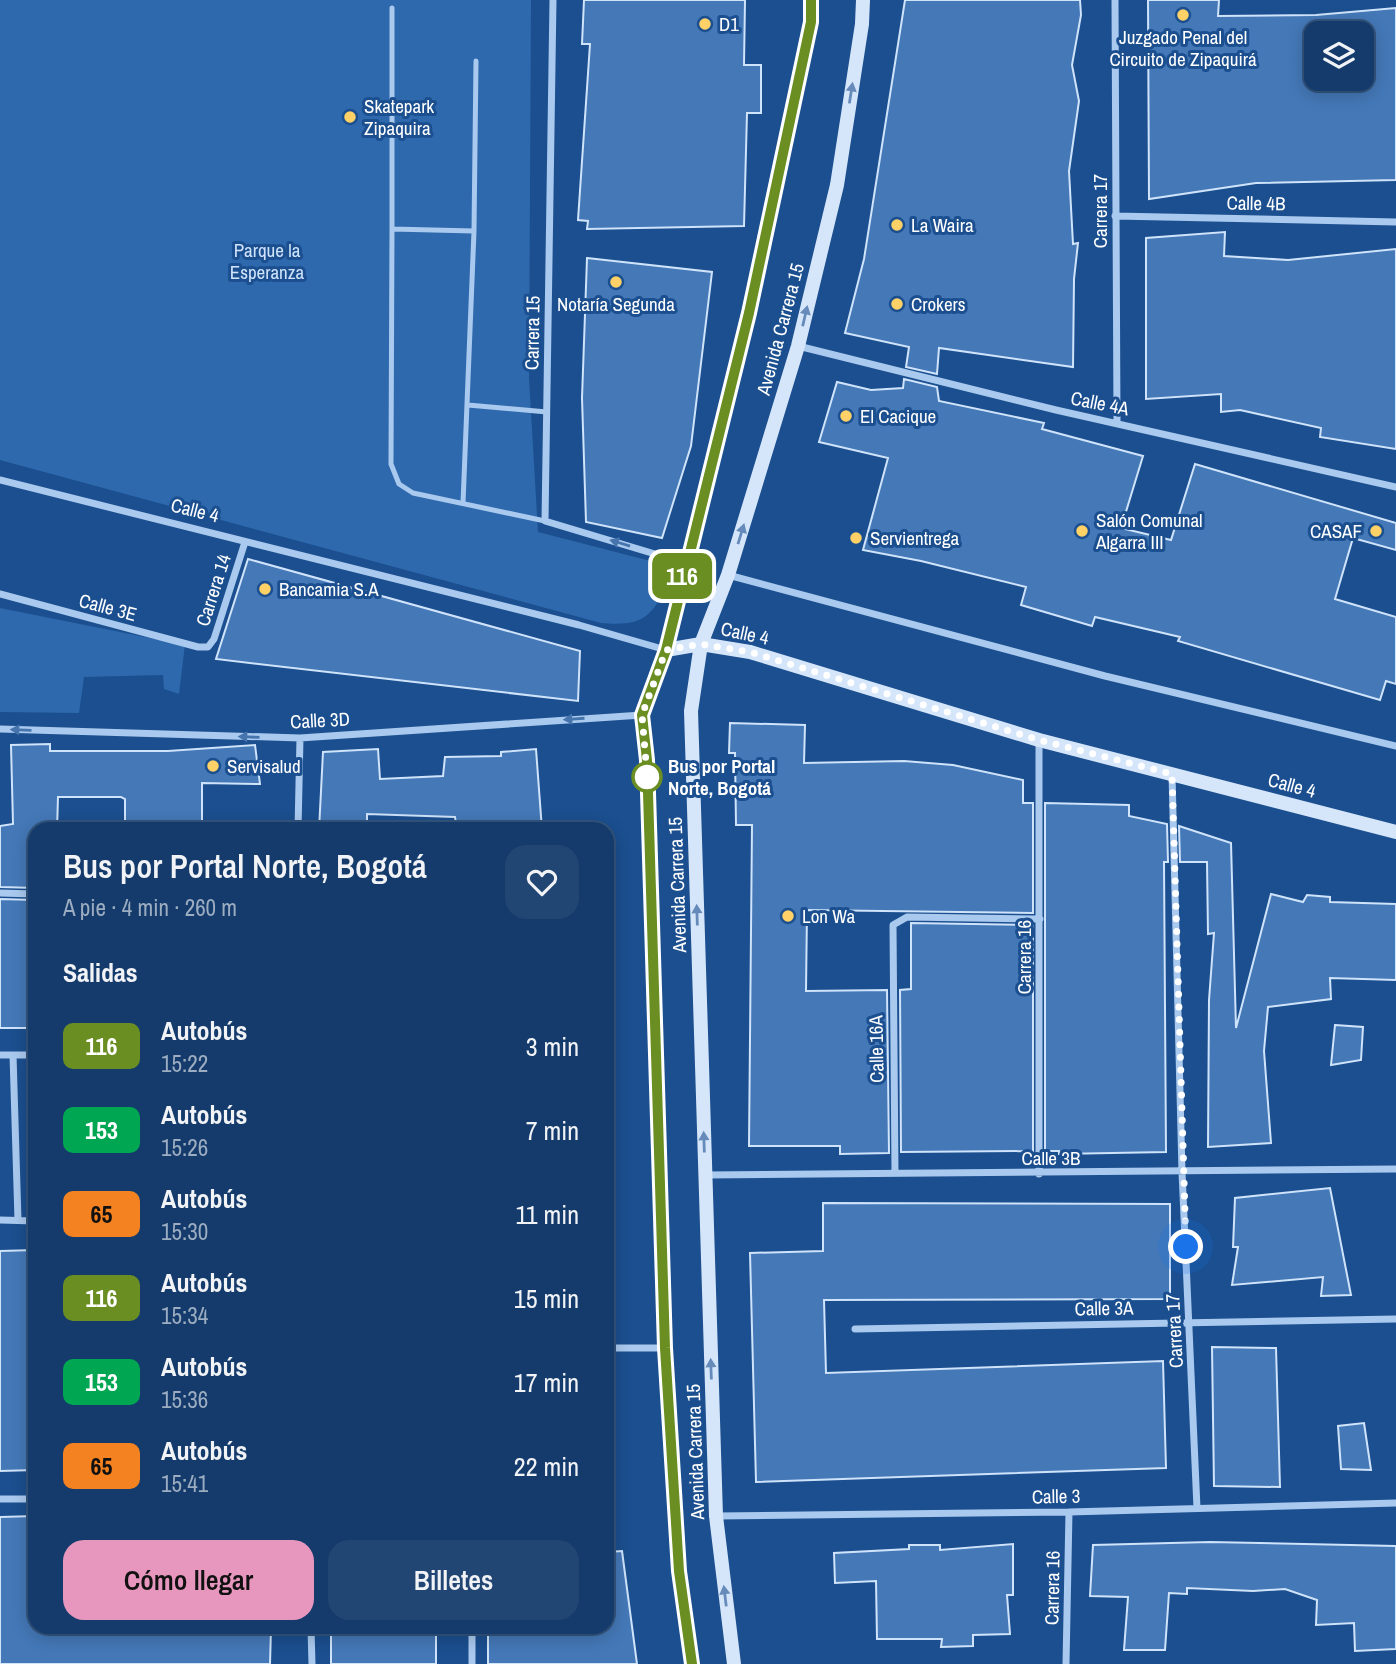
<!DOCTYPE html>
<html lang="es">
<meta charset="utf-8">
<style>
:root{--surface:#143b6b;--page:#214673;--text:#f1f3f6;--muted:#9dadc1;--line:#33557e;--accent:#e797bd}
body{margin:0;font-family:"Archivo Narrow",sans-serif;background:var(--page);color:var(--text);height:100vh;display:flex;flex-direction:column;font-size:26px;white-space:nowrap}
*{box-sizing:border-box;margin:0}
p{font-size:23px;color:var(--muted)}
.icon{flex:none;width:38px;height:38px;fill:none;stroke:currentColor;stroke-width:2;stroke-linecap:round;stroke-linejoin:round}
.map{position:relative;flex:1;overflow:hidden}
.side{position:absolute;left:28px;top:822px;width:586px;height:812px;display:flex;flex-direction:column;background:var(--surface);border-radius:21px;box-shadow:0 4px 18px #0003,0 0 0 2px var(--line)}
.side>*{flex:none}
.badge{padding:0 14px;border-radius:10px;font-size:24px;line-height:46px}
.tools{position:absolute;left:1304px;top:21px;display:grid;gap:14px}
.tools a{display:grid;place-items:center;width:70px;height:70px;border-radius:14px;background:var(--surface);box-shadow:0 4px 18px #0003,0 0 0 2px var(--line);font-size:35px}
.you{position:absolute;width:35px;height:35px;margin:-18px;border:5px solid #fff;border-radius:50%;background:#1a73e8;box-shadow:0 0 0 10px #1a73e833}
.map>.badge{position:absolute;translate:-50% -50%;box-shadow:0 0 0 4px #fff}
h2{padding:0 35px;font-size:26px;line-height:63px}
.round{display:grid;place-items:center;flex:none;width:74px;height:74px;border-radius:21px;background:var(--page)}
.head{display:flex;align-items:center;justify-content:space-between;height:119px;padding:0 35px}
h1{font-size:33px;font-weight:600;line-height:52px}
.cta{display:flex;gap:14px;margin-top:auto;padding:14px 35px}
.cta a{flex:1;height:80px;border-radius:21px;background:var(--accent);color:#111;font-size:28px;font-weight:600;line-height:80px;text-align:center}
.cta a+a{background:var(--page);color:var(--text)}
ul{padding:0;list-style:none}
li{display:flex;align-items:center;gap:21px;height:84px;padding:0 35px}
li div{flex:1}
li b{display:block;font-size:26px}
li em{font-style:normal}
li .badge{min-width:77px;font-weight:700;text-align:center}
.map>svg:first-child{display:block}
.green{fill:#2e69ad}
.building{fill:#4478b7;stroke:#cfe3fa;stroke-width:2;fill-rule:evenodd}
.lines{fill:none;stroke-linecap:round;stroke-linejoin:round}
.lane{stroke:#a9c9ee;stroke-width:5}
.street{stroke:#a9c9ee;stroke-width:7}
.secondary{stroke:#d6e6fa;stroke-width:14}
.oneway{fill:#668bba}
.oneway2{fill:#4674ac}
.line-casing{stroke:#fff;stroke-width:16}
.line{stroke:#6b8e23;stroke-width:10}
.walk{stroke:#fff;stroke-width:7;stroke-dasharray:0 12.6}
.poi-dot{fill:#ffd166;stroke:#1b4f8f;stroke-width:2.5}
.stop-dot{fill:#fff;stroke:#6b8e23;stroke-width:3.5}
.labels{text-anchor:middle;dominant-baseline:central;stroke-width:6;stroke-linejoin:round;paint-order:stroke}
.poi-label{font-size:19px;fill:#fff;stroke:#1b4f8f;text-anchor:start}
.street-label{font-size:19px;fill:#fff;stroke:#1b4f8f}
.park-label{font-size:19px;fill:#cfe3fa;stroke:#1b4f8f}
.stop-label{font-size:19px;font-weight:bold;fill:#fff;stroke:#1b4f8f;text-anchor:start}
</style>
<div class="map">
<svg width="1396" height="1664" viewBox="0 0 1396 1664">
<rect width="100%" height="100%" fill="#1b4f8f"/>
<path class="green" d="M0,0H531L529,378L538,532L674,567C655,609 653,628 601,623L0,460Z
M0,608L185,645L179,694L164,689L163,675L84,677L79,713L0,712Z"/>
<path class="building" d="M584,0H745L744,65H761V113H747L744,226L587,229L588,221L578,220L590,44H582Z
M905,0H1080L1081,15L1072,65L1079,101L1069,171L1073,244L1078,243L1074,279L1073,367L939,348L937,374L906,367L909,347L845,333L864,259Z
M1148,0H1219L1218,16L1316,15L1396,8V180L1256,183L1149,199ZM1316,33H1362V79H1316Z
M1225,232L1224,256L1288,260L1396,249V449L1320,437L1321,428L1240,410L1221,412V394L1146,399V238Z
M587,258L712,272L691,446L662,538L586,522L582,398Z
M904,379L937,387L939,401L1044,423L1042,429L1143,456L1121,528L1171,540L1195,464L1396,523V550L1353,538L1335,599L1396,617V684L1386,681L1380,700L1178,641L1180,637L1095,617L1092,626L1021,605L1026,587L921,561L863,550L888,458L819,442L837,382L871,390L903,388Z
M248,559L580,651L578,701L216,659Z
M730,723L805,725L804,763L904,761L953,765L1023,780V803H1033V913L807,910L806,991L887,990L889,1153L840,1154V1146H749L752,825H736L735,753H729Z
M50,744V751H168L255,745L260,784L202,783V830H125V799L121,797H58L57,830H35V888L0,887V826L13,824L11,745Z
M378,749L380,779L443,776L445,757L501,756V752L536,749L542,830H457L455,817L367,814V830H319L323,752Z
M1045,803L1129,805V816L1167,824L1168,862H1164L1166,1152L1059,1154V1151H1045Z
M1179,826L1231,843L1236,1028L1271,894L1303,902L1307,895L1330,897V902L1396,904V980L1330,978L1331,999L1268,1007L1264,1051L1271,1143L1208,1147L1209,1000L1214,933L1208,934L1207,862H1180Z
M0,899L35,900V1028H0Z
M911,923L1033,925V1151L901,1152L900,990L911,989Z
M1335,1025L1363,1027L1361,1060L1331,1065Z
M1330,1188L1351,1295L1321,1296L1323,1277L1232,1285L1238,1247H1233L1235,1198Z
M823,1203L1170,1204V1299L824,1300L826,1373L1163,1361L1166,1468L756,1482L750,1253L823,1251Z
M35,1250V1470L0,1471V1251Z
M1212,1347L1276,1348L1280,1487L1214,1486Z
M1364,1423L1371,1470L1341,1469L1338,1426Z
M35,1516V1628H271L270,1664H0V1517Z
M1210,1542L1396,1546V1649L1355,1651L1354,1623L1316,1625L1317,1600L1285,1589L1253,1591L1187,1588V1594L1169,1593L1165,1650H1124L1128,1597L1090,1596L1093,1545Z
M1013,1544V1595H1007L1010,1634L973,1635V1646L941,1647L942,1639H877L876,1581L835,1583L834,1553L909,1549V1545H940V1550Z
M622,1551L637,1664H488V1628H607V1552Z
M331,1628H436V1664H331Z"/>
<g class="lines">
<path class="lane" d="M392,8V229
M474,231L392,229L391,464L399,484L413,493L545,521
M468,405L547,412
M463,503L474,231L476,61"/>
<path class="street" d="M553,0L545,521L685,563
M1115,0L1117,422
M1115,216L1396,222
M798,346L1056,410L1396,487
M0,480L579,625L666,650
M728,575L1105,676L1396,746
M0,594L198,647H208L214,639L245,542
M0,729L300,738L642,715
M1039,740V1174
M1172,774L1182,1172L1197,1508
M298,830L300,738
M0,893L35,894
M0,1055H35
M13,1055L18,1220
M895,1173L893,925L907,917L1040,919
M706,1175L1396,1169
M0,1220L35,1221
M855,1329L1396,1319
M607,1348H665
M0,1499H35
M716,1516L1069,1512L1396,1503
M311,1628L312,1664
M472,1664V1628
M1066,1664L1069,1512"/>
<path class="secondary" d="M666,650L701,644L750,652L1039,740L1396,832
M692,1664L679,1571L665,1348L647,759L642,715L666,650L749,313L811,21V0
M734,1664L716,1516L691,711L701,644L728,575L798,346L837,185L862,24L863,0"/>
</g>
<defs><path id="oneway-solid" d="M-6-.8H1V-3.2L6.5 0L1 3.2V.8H-6Z" transform="scale(1.75)"/></defs>
<g class="oneway">
<use href="#oneway-solid" transform="translate(851 93) rotate(-81)"/>
<use href="#oneway-solid" transform="translate(805 316) rotate(-77)"/>
<use href="#oneway-solid" transform="translate(741 534) rotate(-73)"/>
<use href="#oneway-solid" transform="translate(697 915) rotate(-92)"/>
<use href="#oneway-solid" transform="translate(704 1142) rotate(-92)"/>
<use href="#oneway-solid" transform="translate(711 1369) rotate(-92)"/>
<use href="#oneway-solid" transform="translate(725 1596) rotate(-97)"/>
</g>
<g class="oneway2">
<use href="#oneway-solid" transform="translate(620 543) rotate(-163)"/>
<use href="#oneway-solid" transform="translate(574 719) rotate(176)"/>
<use href="#oneway-solid" transform="translate(21 730) rotate(-178)"/>
<use href="#oneway-solid" transform="translate(249 737) rotate(-178)"/>
</g>
<g class="lines">
<defs>
<path id="line" d="M692,1664L679,1571L665,1348L647,760L642,715L666,650L749,313L811,22V0"/>
</defs>
<use href="#line" class="line-casing"/>
<use href="#line" class="line"/>
<path class="walk" d="M647,777L648,786L642,715L666,650L701,644L750,652L1039,740L1172,774L1186,1247"/>
</g>
<g class="poi-dot">
<circle cx="1183" cy="15" r="7"/>
<circle cx="705" cy="24" r="7"/>
<circle cx="350" cy="117" r="7"/>
<circle cx="897" cy="225" r="7"/>
<circle cx="616" cy="282" r="7"/>
<circle cx="897" cy="304" r="7"/>
<circle cx="846" cy="416" r="7"/>
<circle cx="1082" cy="531" r="7"/>
<circle cx="1376" cy="531" r="7"/>
<circle cx="856" cy="538" r="7"/>
<circle cx="265" cy="589" r="7"/>
<circle cx="213" cy="766" r="7"/>
<circle cx="788" cy="916" r="7"/>
</g>
<circle class="stop-dot" cx="647" cy="777" r="14"/>
<g class="labels">
<g class="poi-label">
<text x="719" y="24">D1</text>
<text x="1183" y="37" text-anchor="middle">Juzgado Penal del<tspan x="1183" dy="22">Circuito de Zipaquirá</tspan></text>
<text x="364" y="106">Skatepark<tspan x="364" dy="22">Zipaquira</tspan></text>
<text x="911" y="225">La Waira</text>
<text x="616" y="304" text-anchor="middle">Notaría Segunda</text>
<text x="911" y="304">Crokers</text>
<text x="860" y="416">El Cacique</text>
<text x="1096" y="520">Salón Comunal<tspan x="1096" dy="22">Algarra III</tspan></text>
<text x="1362" y="531" text-anchor="end">CASAF</text>
<text x="870" y="538">Servientrega</text>
<text x="279" y="589">Bancamia S.A</text>
<text x="227" y="766">Servisalud</text>
<text x="802" y="916">Lon Wa</text>
</g>
<g class="street-label">
<text transform="translate(1256 203) rotate(1)">Calle 4B</text>
<text transform="translate(1100 211) rotate(-90)">Carrera 17</text>
<text transform="translate(780 329) rotate(-75)">Avenida Carrera 15</text>
<text transform="translate(532 333) rotate(-89)">Carrera 15</text>
<text transform="translate(1100 403) rotate(11)">Calle 4A</text>
<text transform="translate(195 510) rotate(14)">Calle 4</text>
<text transform="translate(213 590) rotate(-72)">Carrera 14</text>
<text transform="translate(108 607) rotate(15)">Calle 3E</text>
<text transform="translate(745 633) rotate(12)">Calle 4</text>
<text transform="translate(320 720) rotate(-3)">Calle 3D</text>
<text transform="translate(1292 785) rotate(15)">Calle 4</text>
<text transform="translate(677 885) rotate(-92)">Avenida Carrera 15</text>
<text transform="translate(1024 957) rotate(-90)">Carrera 16</text>
<text transform="translate(876 1049) rotate(-91)">Calle 16A</text>
<text x="1051" y="1158">Calle 3B</text>
<text transform="translate(1104 1308) rotate(-1)">Calle 3A</text>
<text transform="translate(1174 1331) rotate(-93)">Carrera 17</text>
<text transform="translate(695 1452) rotate(-92)">Avenida Carrera 15</text>
<text transform="translate(1056 1496) rotate(-1)">Calle 3</text>
<text transform="translate(1052 1588) rotate(-89)">Carrera 16</text>
</g>
<g class="park-label">
<text x="267" y="250">Parque la<tspan x="267" dy="22">Esperanza</tspan></text>
</g>
<g class="stop-label">
<text x="668" y="766">Bus por Portal<tspan x="668" dy="22">Norte, Bogotá</tspan></text>
</g>
</g>
</svg>
<div class="tools">
<a><svg class="icon" aria-label="layers" viewBox="0 0 24 24"><path d="M12 4l9 5-9 5-9-5zM3 14l9 5 9-5"/></svg></a>
</div>
<div class="you" style="left:1186px;top:1247px"></div>
<b class="badge" style="left:682px;top:576px;background:#6b8e23;color:#fff">116</b>
<section class="side">
<div class="head"><div><h1>Bus por Portal Norte, Bogotá</h1><p>A pie · 4 min · 260 m</p></div><a class="round"><svg class="icon" aria-label="heart" viewBox="0 0 24 24"><path d="M12 20l-8-8c-3-5 5-10 8-4 3-6 11-1 8 4z"/></svg></a></div>
<h2>Salidas</h2>
<ul>
<li><span class="badge" style="background:#6b8e23;color:#fff">116</span><div><b>Autobús</b><p>15:22</p></div><em>3 min</em></li>
<li><span class="badge" style="background:#00a651;color:#fff">153</span><div><b>Autobús</b><p>15:26</p></div><em>7 min</em></li>
<li><span class="badge" style="background:#f58220;color:#111">65</span><div><b>Autobús</b><p>15:30</p></div><em>11 min</em></li>
<li><span class="badge" style="background:#6b8e23;color:#fff">116</span><div><b>Autobús</b><p>15:34</p></div><em>15 min</em></li>
<li><span class="badge" style="background:#00a651;color:#fff">153</span><div><b>Autobús</b><p>15:36</p></div><em>17 min</em></li>
<li><span class="badge" style="background:#f58220;color:#111">65</span><div><b>Autobús</b><p>15:41</p></div><em>22 min</em></li>
</ul>
<div class="cta"><a>Cómo llegar</a><a>Billetes</a></div>
</section>
</div>
